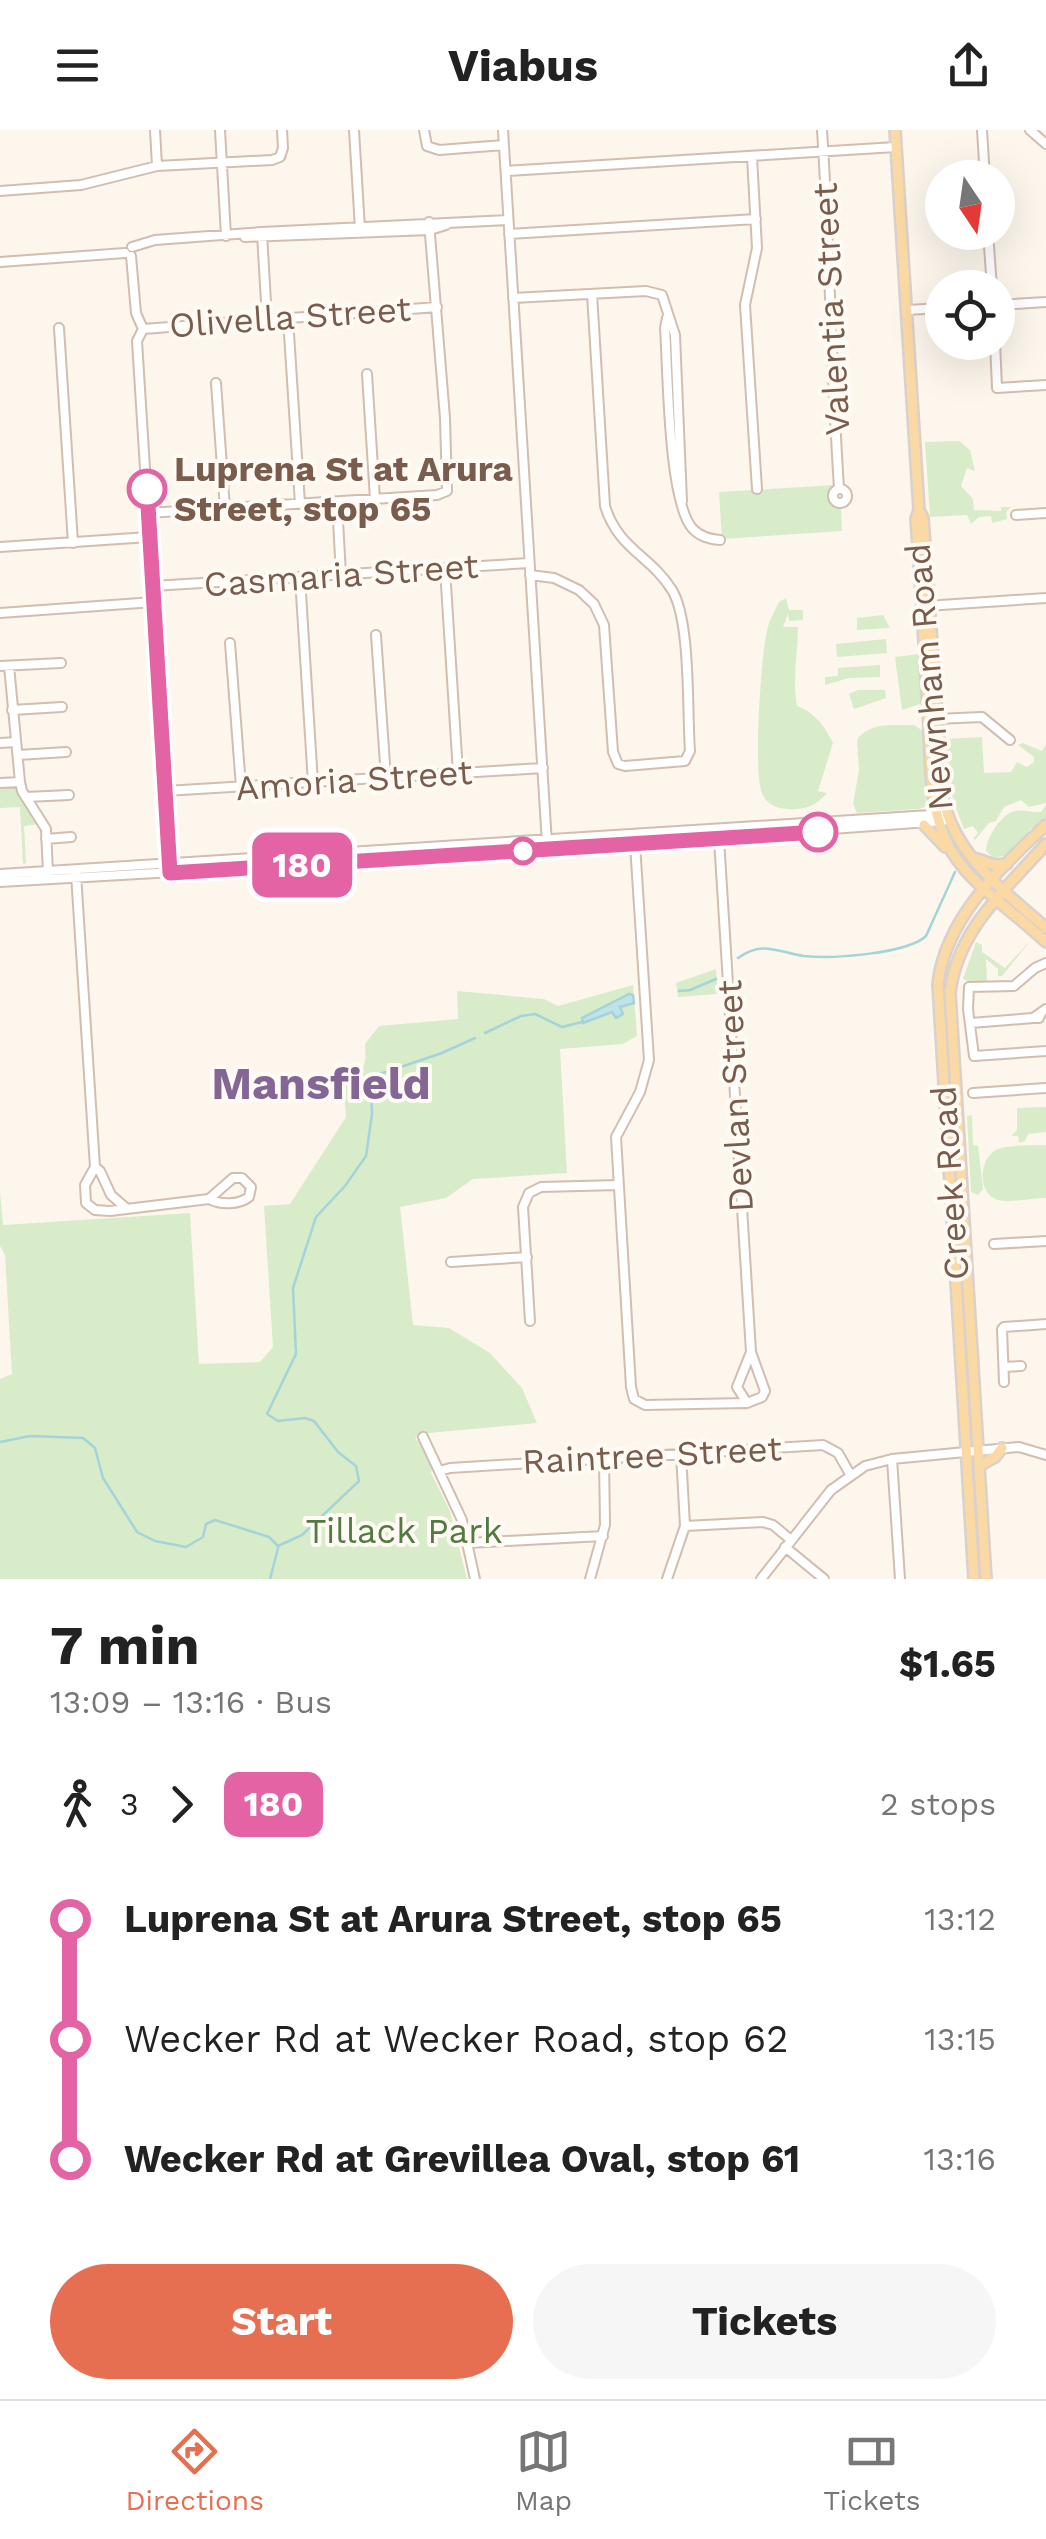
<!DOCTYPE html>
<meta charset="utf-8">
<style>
:root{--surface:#fff;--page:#f6f6f6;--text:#222;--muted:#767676;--line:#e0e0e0;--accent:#e76f51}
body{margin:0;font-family:"Work Sans",sans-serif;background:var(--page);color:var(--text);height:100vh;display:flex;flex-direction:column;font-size:38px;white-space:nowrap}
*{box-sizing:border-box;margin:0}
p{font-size:32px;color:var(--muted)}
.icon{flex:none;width:55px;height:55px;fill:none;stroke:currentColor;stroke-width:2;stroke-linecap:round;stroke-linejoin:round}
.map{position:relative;height:1449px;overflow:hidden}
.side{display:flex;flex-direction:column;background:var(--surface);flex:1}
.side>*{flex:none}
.badge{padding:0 20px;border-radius:15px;font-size:35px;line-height:65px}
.needle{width:65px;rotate:167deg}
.tools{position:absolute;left:925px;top:30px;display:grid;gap:20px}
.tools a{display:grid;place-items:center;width:90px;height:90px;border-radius:50%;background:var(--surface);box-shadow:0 10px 40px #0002;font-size:50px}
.map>.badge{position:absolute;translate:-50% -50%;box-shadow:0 0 0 5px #fff}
.legs{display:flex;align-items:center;gap:15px;height:110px;padding:0 50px;font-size:32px}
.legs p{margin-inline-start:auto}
.summary{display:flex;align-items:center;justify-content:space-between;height:170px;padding:0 50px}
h1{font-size:55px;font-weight:700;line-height:75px}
.button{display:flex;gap:20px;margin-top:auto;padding:20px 50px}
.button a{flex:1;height:115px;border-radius:60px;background:var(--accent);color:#fff;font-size:40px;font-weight:700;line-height:115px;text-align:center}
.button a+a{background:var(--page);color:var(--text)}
ul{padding:0 50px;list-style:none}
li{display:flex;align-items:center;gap:35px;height:120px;font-size:38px}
li i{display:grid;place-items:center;width:15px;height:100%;margin:0 12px;background:currentColor}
li i::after{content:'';width:25px;height:25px;margin:-12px;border:8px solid;border-radius:50%;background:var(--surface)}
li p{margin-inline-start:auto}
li:first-child i{background:linear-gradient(#0000 50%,currentColor 0)}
li:last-child i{background:linear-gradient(currentColor 50%,#0000 0)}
header{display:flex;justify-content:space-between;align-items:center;height:130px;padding:0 50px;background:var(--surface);font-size:45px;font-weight:700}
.tabs{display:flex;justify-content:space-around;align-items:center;height:140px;border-top:2px solid var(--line);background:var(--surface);font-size:28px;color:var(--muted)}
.tabs a{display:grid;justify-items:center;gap:5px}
.tabs .selected{color:var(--accent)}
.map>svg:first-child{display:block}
.green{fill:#d8ecc9}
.water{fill:#bfe3e8;stroke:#a5d3da;stroke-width:2.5}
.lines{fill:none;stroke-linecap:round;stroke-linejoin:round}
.stream{stroke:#a5d3da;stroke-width:2.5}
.minor-casing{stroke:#d1beb0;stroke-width:12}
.major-casing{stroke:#dad1cd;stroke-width:14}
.minor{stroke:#fff;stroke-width:8}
.major{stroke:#fbd9a5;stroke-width:9}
.line-1-casing{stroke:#fff;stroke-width:22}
.line-1{stroke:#e463a4;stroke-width:15}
.stop-1-dot{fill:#fff;stroke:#e463a4;stroke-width:5}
.labels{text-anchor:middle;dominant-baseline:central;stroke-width:8;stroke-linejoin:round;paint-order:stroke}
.street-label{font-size:35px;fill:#7a5c4d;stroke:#fffaf3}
.stop-label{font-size:35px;font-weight:bold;fill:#7a5c4d;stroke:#fffaf3;text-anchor:start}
.park-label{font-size:35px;fill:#537a41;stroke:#fffaf3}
.district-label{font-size:45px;font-weight:bold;fill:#846695;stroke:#fffaf3}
</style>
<header><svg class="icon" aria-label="menu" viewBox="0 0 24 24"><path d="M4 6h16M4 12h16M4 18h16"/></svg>Viabus<svg class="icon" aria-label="share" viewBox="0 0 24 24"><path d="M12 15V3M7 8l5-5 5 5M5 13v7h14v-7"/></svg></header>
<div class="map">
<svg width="1046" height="1449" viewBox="0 0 1046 1449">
<rect width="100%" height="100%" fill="#fdf6ec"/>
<path class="green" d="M959,311L970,320L975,341L967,338L961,356L973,369L974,380L1001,381V377H1011L1006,382L1007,389L992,393L991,386L979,387L971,394L967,385L930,387L925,312Z
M834,355L829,367L832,374L841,377L842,401L722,409L719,362Z
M786,468L789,480H803V490L789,491L788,484L783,497H798C798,522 792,549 797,576C815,582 825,597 833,613L818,661L827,663C815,677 805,680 787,679C776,678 766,674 762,663C753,642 761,526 767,501C769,491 774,482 779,472Z
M883,485L890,498L857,500V488Z
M886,509L887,523L837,527L836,514Z
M919,524L923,573L902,580L895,527Z
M880,535V547L849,548L825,555V547L838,546V538Z
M858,560H885L886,568L854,579L849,564Z
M914,595L923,601L927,676L919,679L857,683L853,674L859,640L857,610C871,591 893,596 914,595Z
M982,607L984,643L1011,642L1017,632L1027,637L1034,632V627L1018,615L1023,613L1042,621L1046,614V673L1029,677L1021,670L1004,677L996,691L989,693L975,710L973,709L978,703L973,696L964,699L953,671L946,609Z
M16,656L40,694L24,696L26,733L23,734L20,677L0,678V657Z
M1046,675V693L1030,699L1021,714L1016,713L1008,725L994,728L986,721C986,710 1000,684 1015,681C1022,679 1033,683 1041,682Z
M1032,809L1002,846H998V839L986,829L987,852L975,854L963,849L976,812L982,815V822L1005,838Z
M716,839L718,864L678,867L676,853Z
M633,855L637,906L623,914L560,919L567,1043L473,1049L446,1068L400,1077L413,1195L449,1198L490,1223L522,1258L537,1293L429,1303L415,1308L434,1330L431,1343L450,1381L467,1449H0V1249L12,1244L5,1125L0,1116V1061L3,1095L190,1083L199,1234L260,1232L273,1217L264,1076L290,1074L346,987L343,953C364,942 367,937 365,914L379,896L458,889L457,861L544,869L558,876Z
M1046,977V1002L1028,1004L1025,1011L1019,1013L1018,1006H1011L1017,1000V978Z
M972,985L973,1015L978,1016L983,1059L978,1065L971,1062L967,986Z
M1046,1015V1068C1032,1068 1011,1073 998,1070C976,1064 979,1026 998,1019C1012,1014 1031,1016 1046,1015Z"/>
<path class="water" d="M629,864L633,865L634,873L620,877L623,884L616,888L612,882L583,893L582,888Z"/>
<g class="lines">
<path class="stream" d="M738,828C763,810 777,822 804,826C831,829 907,824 926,806L955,742
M679,861L690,860L716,849
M485,903L521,886L535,884L562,897L582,892
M0,1312L30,1306L83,1308L95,1318L103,1348L137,1402L155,1411L186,1417L203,1407L206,1394L215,1390L269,1407L277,1415
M278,1416L302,1405L359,1351L356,1336L338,1322L314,1291L305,1288L278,1291L267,1284L296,1224L293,1158L316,1087L345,1056L366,1026L372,984L371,951L377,945L442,923L475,908
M270,1449L278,1418"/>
<defs>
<path id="minor" d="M155,0L157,36
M220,0L226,106
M354,0L360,99
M424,0L427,16L439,20L504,15
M503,0L547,714
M822,0C830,120 831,239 839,358
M982,0L985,48
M1030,0L1046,14
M752,27L757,118L745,175L757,359
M506,41L896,17
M0,61L81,55L157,36L272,30L280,27L283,18L282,0
M988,102L992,158
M262,104L267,189
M509,104L756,89
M245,107L430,100L446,95
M132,117L155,110L262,102L508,90
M131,126L136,183L143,199
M0,132L125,123
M513,168L646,161L662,165L675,205L682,371
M998,175L1046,172
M907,180L942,178
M288,188L300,374
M667,188L665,198C668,241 668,369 692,398C700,407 710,409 720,410
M59,198L73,413
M143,199L137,211L170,736
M143,199L437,177
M995,212L997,258L1046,255
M367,244L375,369
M216,253L225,379
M833 366a7 7 0 1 1 14 0a7 7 0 1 1-14 0Z
M337,372L341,445
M148,383L437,365L447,361L445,288L429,92
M1016,385L1046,383
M0,417L149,407
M445,439L458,643
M530,445L554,448L579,460L594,474L604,495L613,622L618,634L625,636L685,631L690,621C687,582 691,491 672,460C651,426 618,419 605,376L592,164
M300,448L313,653
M152,456L529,433
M926,476L1046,468
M0,483L154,472
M376,505L386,648
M230,513L241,657
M0,536L61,533
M9,536L20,652L22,661L46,699L48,743
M12,580L62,577
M936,589L982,587L1010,610
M0,613L16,612
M18,625L66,622
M0,653L20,652
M165,661L543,638
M26,667L69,665
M46,709L71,707
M719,709L751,1222L765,1261L762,1267L747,1273L737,1257L751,1222
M635,714L649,930L640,962L616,1007L631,1257L634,1269L645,1275L747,1273
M0,744L946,684
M76,744L95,1037L85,1055L86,1073L95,1080L110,1081L209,1069C220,1075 239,1075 249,1067L251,1057L242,1048H233L209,1069
M0,752L486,724L943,691
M1046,833L1035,838L1014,856L969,857L968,879L974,926L1046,921
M1041,883L1039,888H1033L1046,879
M971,893L1033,888
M973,963L1046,958
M95,1037L100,1041L111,1065L126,1078
M994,1114L1046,1111
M451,1132L527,1127
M530,1191L523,1077L529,1063L541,1057L619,1055
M1004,1237L1021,1236
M1004,1252L1002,1199L1004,1197L1046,1194
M423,1307L462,1390L475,1449
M892,1329L900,1449
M440,1341L450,1338L823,1315L838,1323L850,1344
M685,1396L763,1392L773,1395L791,1410
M468,1413L603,1406
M785,1417L824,1449
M590,1449L605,1395L604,1328
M667,1449L685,1396L681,1323
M761,1449L831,1360L865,1336L892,1329L1019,1317L1046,1325"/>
<path id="major" d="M895,0L919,380L923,388L943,668C955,726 1004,761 1046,798
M919,380L916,389C921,453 924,516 928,580C931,627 927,681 952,722C974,758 1016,783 1046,812
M924,695L945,717
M974,728L995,735L1007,734
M979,1336L995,1327L1002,1318
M974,1449L938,854C945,789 1000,738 1046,695
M986,1449L950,863C957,800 1006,759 1046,714"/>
</defs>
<use href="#minor" class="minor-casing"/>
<use href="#major" class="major-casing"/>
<use href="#minor" class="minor"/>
<use href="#major" class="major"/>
</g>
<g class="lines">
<defs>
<path id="line-1" d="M147,359L170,743L818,702"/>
</defs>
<use href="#line-1" class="line-1-casing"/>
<use href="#line-1" class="line-1"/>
</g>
<g class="stop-1-dot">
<circle cx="147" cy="359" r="18"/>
<circle cx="818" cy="702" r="18"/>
<circle cx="523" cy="721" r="12"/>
</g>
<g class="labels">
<g class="street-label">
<text transform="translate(831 179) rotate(-93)">Valentia Street</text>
<text transform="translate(290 187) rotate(-4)">Olivella Street</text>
<text transform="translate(341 445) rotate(-4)">Casmaria Street</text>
<text transform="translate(929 547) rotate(-95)">Newnham Road</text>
<text transform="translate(354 650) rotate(-4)">Amoria Street</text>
<text transform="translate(735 966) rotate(-93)">Devlan Street</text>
<text transform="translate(950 1053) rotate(-94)">Creek Road</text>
<text transform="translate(652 1325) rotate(-3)">Raintree Street</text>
</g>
<g class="stop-label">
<text x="174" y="339">Luprena St at Arura<tspan x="174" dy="40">Street, stop 65</tspan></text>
</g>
<g class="park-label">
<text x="404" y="1401">Tillack Park</text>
</g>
<g class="district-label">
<text x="321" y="953">Mansfield</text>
</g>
</g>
</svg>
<div class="tools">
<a><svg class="needle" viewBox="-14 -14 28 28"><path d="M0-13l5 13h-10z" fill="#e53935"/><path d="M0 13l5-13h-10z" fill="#767676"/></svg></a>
<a><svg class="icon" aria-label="locate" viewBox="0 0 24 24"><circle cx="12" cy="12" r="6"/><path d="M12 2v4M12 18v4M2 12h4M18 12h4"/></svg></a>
</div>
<b class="badge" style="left:302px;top:735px;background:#e463a4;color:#fff">180</b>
</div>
<section class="side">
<div class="summary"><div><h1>7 min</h1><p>13:09 – 13:16 · Bus</p></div><b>$1.65</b></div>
<div class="legs"><svg class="icon" aria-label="walk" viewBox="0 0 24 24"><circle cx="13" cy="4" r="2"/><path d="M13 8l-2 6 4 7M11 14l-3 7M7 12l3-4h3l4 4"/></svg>3<svg class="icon" aria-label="forward" viewBox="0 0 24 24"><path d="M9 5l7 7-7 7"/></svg><b class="badge" style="background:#e463a4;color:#fff">180</b><p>2 stops</p></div>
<ul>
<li><i style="color:#e463a4"></i><b>Luprena St at Arura Street, stop 65</b><p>13:12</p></li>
<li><i style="color:#e463a4"></i><span>Wecker Rd at Wecker Road, stop 62</span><p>13:15</p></li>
<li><i style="color:#e463a4"></i><b>Wecker Rd at Grevillea Oval, stop 61</b><p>13:16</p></li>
</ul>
<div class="button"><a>Start</a><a>Tickets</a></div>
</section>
<nav class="tabs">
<a class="selected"><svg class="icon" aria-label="directions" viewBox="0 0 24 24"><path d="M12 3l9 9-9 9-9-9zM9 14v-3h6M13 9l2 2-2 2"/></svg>Directions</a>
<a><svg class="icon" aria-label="map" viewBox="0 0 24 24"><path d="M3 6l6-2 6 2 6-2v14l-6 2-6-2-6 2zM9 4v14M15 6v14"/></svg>Map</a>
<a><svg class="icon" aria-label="tickets" viewBox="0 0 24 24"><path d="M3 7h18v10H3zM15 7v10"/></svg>Tickets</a>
</nav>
